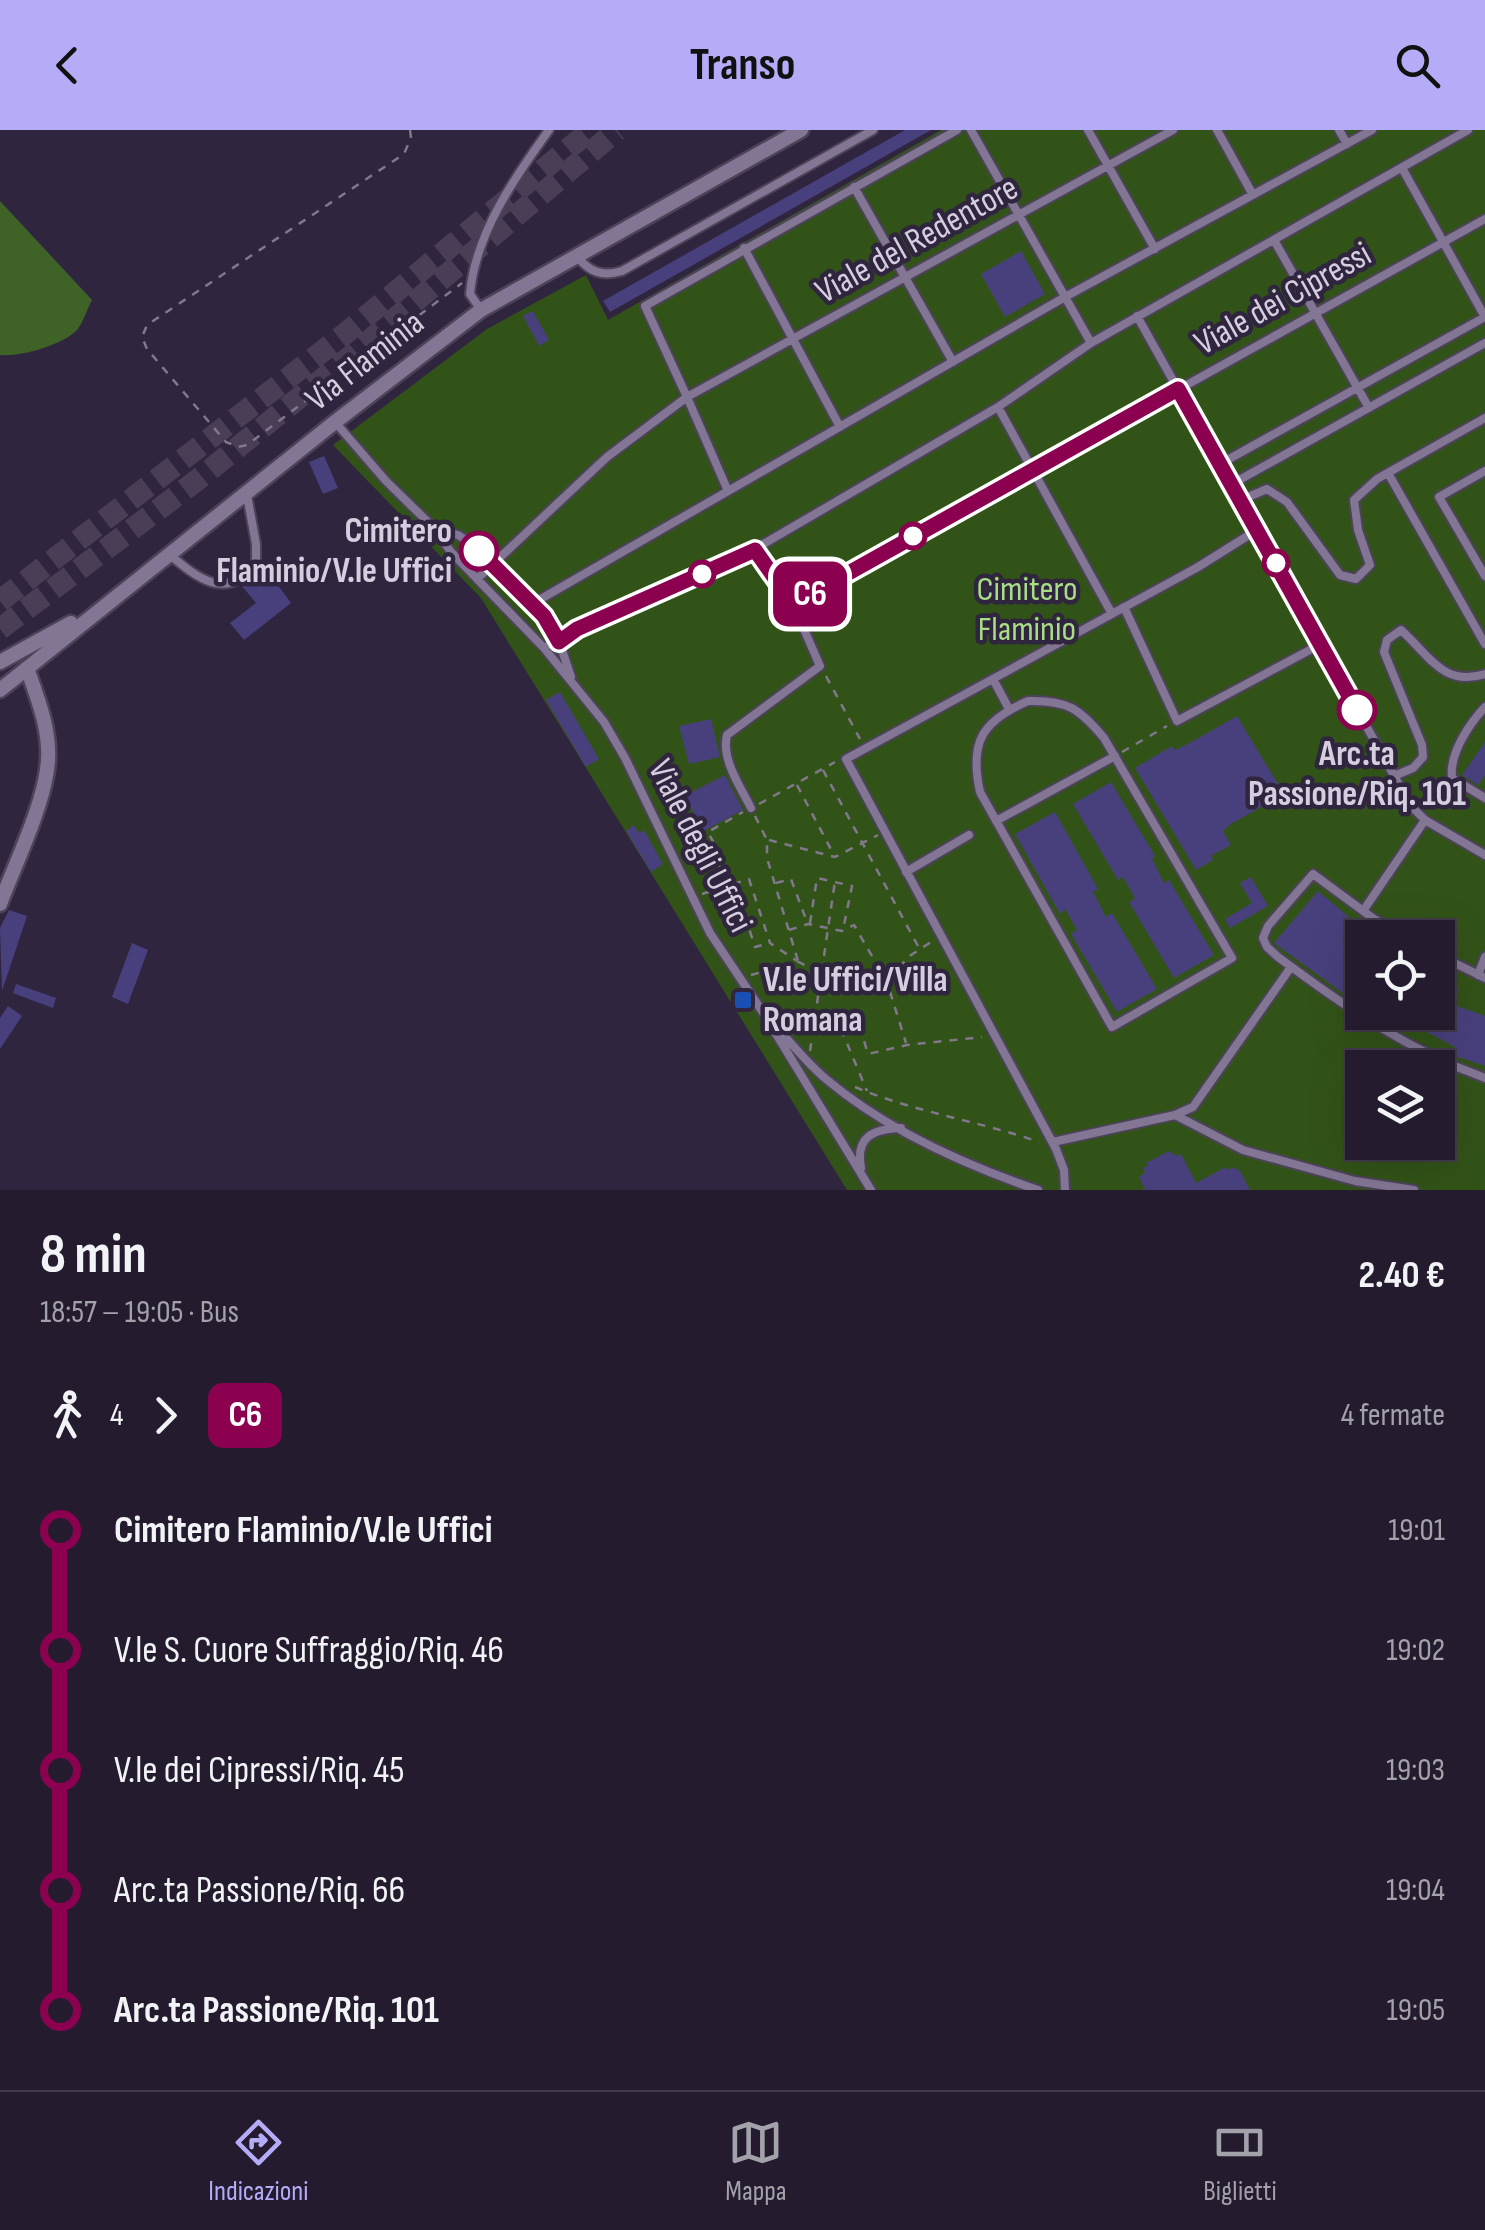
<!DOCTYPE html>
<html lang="it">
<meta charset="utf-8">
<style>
:root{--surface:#241c2e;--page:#30293a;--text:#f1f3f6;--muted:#a3a1aa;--line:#413a4a;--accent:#b5acf8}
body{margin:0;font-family:"Sofia Sans Condensed",sans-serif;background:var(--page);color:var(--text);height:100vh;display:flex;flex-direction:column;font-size:38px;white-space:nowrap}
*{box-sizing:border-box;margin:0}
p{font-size:32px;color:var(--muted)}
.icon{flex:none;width:55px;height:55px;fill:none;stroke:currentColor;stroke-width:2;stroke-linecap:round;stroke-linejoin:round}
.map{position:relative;height:1060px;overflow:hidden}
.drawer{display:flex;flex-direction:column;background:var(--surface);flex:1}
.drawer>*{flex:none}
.badge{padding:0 20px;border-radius:15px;font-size:35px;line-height:65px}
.fabs{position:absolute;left:1345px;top:790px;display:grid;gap:20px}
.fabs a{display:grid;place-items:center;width:110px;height:110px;border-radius:0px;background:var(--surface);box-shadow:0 10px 40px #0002,0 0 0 2px var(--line);font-size:50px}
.map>.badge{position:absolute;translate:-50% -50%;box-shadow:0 0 0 5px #fff}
.legs{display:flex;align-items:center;gap:15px;height:110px;padding:0 40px;font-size:32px}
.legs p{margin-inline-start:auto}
.head{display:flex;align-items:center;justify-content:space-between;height:170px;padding:0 40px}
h1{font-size:55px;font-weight:700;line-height:75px}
ul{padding:0 40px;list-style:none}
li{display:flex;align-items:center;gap:35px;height:120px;font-size:38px}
li i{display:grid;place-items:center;width:15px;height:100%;margin:0 12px;background:currentColor}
li i::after{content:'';width:25px;height:25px;margin:-12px;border:8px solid;border-radius:50%;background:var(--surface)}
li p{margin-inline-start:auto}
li:first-child i{background:linear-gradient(#0000 50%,currentColor 0)}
li:last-child i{background:linear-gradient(currentColor 50%,#0000 0)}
header{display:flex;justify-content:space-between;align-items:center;height:130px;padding:0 40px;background:var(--accent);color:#111;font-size:45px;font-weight:700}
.tabs{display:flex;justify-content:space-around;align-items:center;height:140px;border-top:2px solid var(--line);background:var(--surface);font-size:28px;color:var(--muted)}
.tabs a{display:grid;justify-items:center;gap:5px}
.tabs .current{color:var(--accent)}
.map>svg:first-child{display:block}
.green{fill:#325318;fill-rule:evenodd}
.forest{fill:#3f6326}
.building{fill:#48407c}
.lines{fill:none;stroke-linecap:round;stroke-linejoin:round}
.trunk-tunnel{stroke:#493e56;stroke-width:22;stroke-dasharray:22 11;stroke-linecap:butt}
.service-casing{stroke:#4d4359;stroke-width:12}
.minor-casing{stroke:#4d4359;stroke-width:19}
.path{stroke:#81788d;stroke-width:2.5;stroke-dasharray:8 8;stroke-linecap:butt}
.service{stroke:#827694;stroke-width:8}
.minor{stroke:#827694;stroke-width:14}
.line-1-casing{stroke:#fff;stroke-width:22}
.line-1{stroke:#8b004f;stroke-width:15}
.stop-1-dot{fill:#fff;stroke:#8b004f;stroke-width:5}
.transit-dot{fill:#1a4fb4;stroke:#30253e;stroke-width:4}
.labels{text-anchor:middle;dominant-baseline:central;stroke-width:9;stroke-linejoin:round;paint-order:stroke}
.street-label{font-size:35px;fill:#d5cedf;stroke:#30253e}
.stop-label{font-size:35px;font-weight:bold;fill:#d5cedf;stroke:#30253e;text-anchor:end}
.park-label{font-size:35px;fill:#a8dd86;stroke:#30253e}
.poi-label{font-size:35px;font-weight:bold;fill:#d5cedf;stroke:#30253e;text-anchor:start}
</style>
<header><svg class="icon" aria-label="back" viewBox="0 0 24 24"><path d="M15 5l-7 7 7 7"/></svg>Transo<svg class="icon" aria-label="search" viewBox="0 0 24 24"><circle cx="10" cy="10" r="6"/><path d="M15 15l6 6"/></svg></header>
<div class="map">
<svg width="1485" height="1060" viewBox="0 0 1485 1060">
<rect width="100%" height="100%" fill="#30253e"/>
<path class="green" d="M941,0H1485V1060H847L481,468L333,315L487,199L586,145L608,190ZM1362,808H1438V882H1362ZM1362,938H1438V1012H1362Z"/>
<path class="forest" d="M0,71L92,170C87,179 83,193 77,200C63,215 20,227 0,225Z"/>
<path class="building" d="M905,0H931L610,182L603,171Z
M1021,121L1045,164L1005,187L981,144Z
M533,181L549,210L539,216L523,186Z
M324,326L338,358L323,364L309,332Z
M257,445L266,457L274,450L291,473L244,510L230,493L256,473L242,456Z
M560,562L599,629L586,637L546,570Z
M1237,586L1284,664L1231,694L1223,701L1231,715L1211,726L1213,730L1196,740L1135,638L1172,616L1174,620L1186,615Z
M711,589L720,627L689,634L679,596Z
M1485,612V645L1478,655L1462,645Z
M725,645L743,680L704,701L684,666Z
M1111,652L1155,726L1152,729L1164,753L1169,750L1214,825L1174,848L1129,772L1135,769L1132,763L1123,747L1118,750L1073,674Z
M1055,682L1098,759L1093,762L1106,787L1112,783L1157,859L1117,882L1071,804L1077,800L1065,779L1060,784L1015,704Z
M634,695L639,703L644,700L663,734L651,742L626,701Z
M1251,747L1268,776L1230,798L1225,789L1252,773L1240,753Z
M1318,761L1355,792L1342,808L1362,822V877L1274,813Z
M9,780L27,786L2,861L0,798Z
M132,813L148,820L128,874L112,867Z
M1438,851L1459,861L1452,874L1485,886V936L1452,925L1455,917L1389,882H1438Z
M16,854L56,868L53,878L13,863Z
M8,876L22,886L0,919V888Z
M1169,1021L1176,1026L1181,1024L1196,1053L1226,1037L1228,1040L1234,1037L1236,1040L1239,1039L1250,1060H1145L1139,1047L1145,1043L1143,1038L1148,1036L1146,1033Z"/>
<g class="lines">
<path class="trunk-tunnel" d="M0,471L346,203L591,0
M0,499L196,351L357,221L617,0"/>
<defs>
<path id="service" d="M971,0L1091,213
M1088,0L1155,119
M1217,0L1253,65
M1339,0L1347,14
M1402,38L1485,187
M854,57L953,232
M1274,110L1369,278
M744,118L840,297
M577,126C589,142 602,147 622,141L873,0
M481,180L470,164C475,104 515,47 549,0
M1137,186L1411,676L1425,690L1485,725
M998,277L1112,484
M335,292L386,351L433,397L451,422L544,518L604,592L625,628L710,803L764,884L871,1060
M1220,334L1485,187
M1485,341L1439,367L1485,446
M1388,343L1485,514
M1232,354L1485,213
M728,361L687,267L1173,0
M1241,370L1267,359L1287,372L1340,445L1356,449L1370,435L1358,400L1354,370L1377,349L1485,288
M434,398L458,405L472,414L544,486L559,511L571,547
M169,424C198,449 225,470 256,436V414L247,365
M477,449L607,327L687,267L645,176L957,0
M532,474L1065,167L1372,0
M793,474L1485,89
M1124,477L1177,591L1321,514
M544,518L577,499L755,419L998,277L1091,213L1468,0
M993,549L1009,579
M1028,571C1067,570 1079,578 1104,608L1232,828L1112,897L980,662C969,612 982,591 1028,571Z
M1485,577C1469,594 1449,624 1452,648L1485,668
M1394,646L1413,638L1423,627L1422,615L1384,522L1387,510L1401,500C1430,526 1443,557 1485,544
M751,678C740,656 721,629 727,605L820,536L793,474L755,419
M996,691L1115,626
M906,742L969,705
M1363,781L1425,690
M1406,808L1374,789L1313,744L1268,796L1263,808L1267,817L1278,827C1344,876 1407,920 1485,948
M1438,825L1485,848
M1478,845L1485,827
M777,898C793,915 808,934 826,949C885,999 965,1035 1038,1060
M1175,985L1243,1020L1355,1051L1414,1060
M1053,1012L1175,985L1193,977L1291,837
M861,1038C855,1006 874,999 901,998
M1065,1060L1064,1040L1056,1019L846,629L1198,437L1257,400"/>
<path id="minor" d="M0,532L71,493
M0,560L335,292L481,180L801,0
M0,774C15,734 46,671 48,630C50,598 37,567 27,538"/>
</defs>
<use href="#service" class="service-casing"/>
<use href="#minor" class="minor-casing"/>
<path class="path" d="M410,0L411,8L404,24L147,195L142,207L147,219L226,312L238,317L247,315L462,153
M826,546L860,609
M1122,622L1167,596
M823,640L919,818
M797,655L835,727
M759,674L835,632
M755,686L767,710V728L798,831
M769,710L835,727L878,705
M776,753L791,749L807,792
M735,755L755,817L770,813
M718,759L749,749L770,813L797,831
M702,764L717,759L721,727L708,702L743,682
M810,793L817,748L852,756L843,800
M789,800L808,794L842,801L854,795L887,852L906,913
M751,845L799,832L819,843L887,852L908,827L931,812
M814,895L841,899L859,894L868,924L907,915L982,907
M841,899L867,961
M810,921L835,751
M855,957C914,982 979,991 1039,1012"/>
<use href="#service" class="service"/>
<use href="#minor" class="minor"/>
</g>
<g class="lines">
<defs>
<path id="line-1" d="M479,421L544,486L559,512L577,499L755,420L793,474L1178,259L1357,580"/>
</defs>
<use href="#line-1" class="line-1-casing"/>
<use href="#line-1" class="line-1"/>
</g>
<g class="stop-1-dot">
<circle cx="913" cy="406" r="12"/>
<circle cx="479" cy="421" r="18"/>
<circle cx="1276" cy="433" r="12"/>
<circle cx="702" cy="444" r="12"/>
<circle cx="1357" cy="580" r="18"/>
</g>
<rect class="transit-dot" x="733" y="860" width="20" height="20" rx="5"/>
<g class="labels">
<g class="street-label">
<text transform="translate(917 110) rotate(-29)">Viale del Redentore</text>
<text transform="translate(1283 169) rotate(-29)">Viale dei Cipressi</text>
<text transform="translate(365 231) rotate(-38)">Via Flaminia</text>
<text transform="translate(700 716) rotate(63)">Viale degli Uffici</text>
</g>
<g class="stop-label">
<text x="452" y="401">Cimitero<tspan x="452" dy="40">Flaminio/V.le Uffici</tspan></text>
<text x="1357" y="624" text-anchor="middle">Arc.ta<tspan x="1357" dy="40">Passione/Riq. 101</tspan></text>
</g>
<g class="park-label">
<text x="1027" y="459">Cimitero<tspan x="1027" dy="40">Flaminio</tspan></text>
</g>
<g class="poi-label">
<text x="763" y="850">V.le Uffici/Villa<tspan x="763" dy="40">Romana</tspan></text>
</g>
</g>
</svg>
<div class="fabs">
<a><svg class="icon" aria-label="locate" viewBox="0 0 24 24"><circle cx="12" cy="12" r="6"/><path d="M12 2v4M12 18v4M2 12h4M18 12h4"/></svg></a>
<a><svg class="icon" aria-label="layers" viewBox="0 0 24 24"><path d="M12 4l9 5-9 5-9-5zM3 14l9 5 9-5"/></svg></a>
</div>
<b class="badge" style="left:810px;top:464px;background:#8b004f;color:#fff">C6</b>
</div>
<section class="drawer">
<div class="head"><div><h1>8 min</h1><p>18:57 – 19:05 · Bus</p></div><b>2.40 €</b></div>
<div class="legs"><svg class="icon" aria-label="walk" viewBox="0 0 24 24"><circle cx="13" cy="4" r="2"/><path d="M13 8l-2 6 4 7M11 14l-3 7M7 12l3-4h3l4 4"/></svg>4<svg class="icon" aria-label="forward" viewBox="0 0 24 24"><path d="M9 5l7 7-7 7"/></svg><b class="badge" style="background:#8b004f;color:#fff">C6</b><p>4 fermate</p></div>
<ul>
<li><i style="color:#8b004f"></i><b>Cimitero Flaminio/V.le Uffici</b><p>19:01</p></li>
<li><i style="color:#8b004f"></i><span>V.le S. Cuore Suffraggio/Riq. 46</span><p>19:02</p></li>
<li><i style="color:#8b004f"></i><span>V.le dei Cipressi/Riq. 45</span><p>19:03</p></li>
<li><i style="color:#8b004f"></i><span>Arc.ta Passione/Riq. 66</span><p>19:04</p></li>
<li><i style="color:#8b004f"></i><b>Arc.ta Passione/Riq. 101</b><p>19:05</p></li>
</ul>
</section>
<nav class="tabs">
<a class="current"><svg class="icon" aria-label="directions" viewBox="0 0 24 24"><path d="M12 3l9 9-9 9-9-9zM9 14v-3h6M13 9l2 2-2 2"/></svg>Indicazioni</a>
<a><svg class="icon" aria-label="map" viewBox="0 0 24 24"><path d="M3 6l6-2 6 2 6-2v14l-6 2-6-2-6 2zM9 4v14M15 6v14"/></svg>Mappa</a>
<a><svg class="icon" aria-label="tickets" viewBox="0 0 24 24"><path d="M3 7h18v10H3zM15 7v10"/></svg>Biglietti</a>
</nav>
